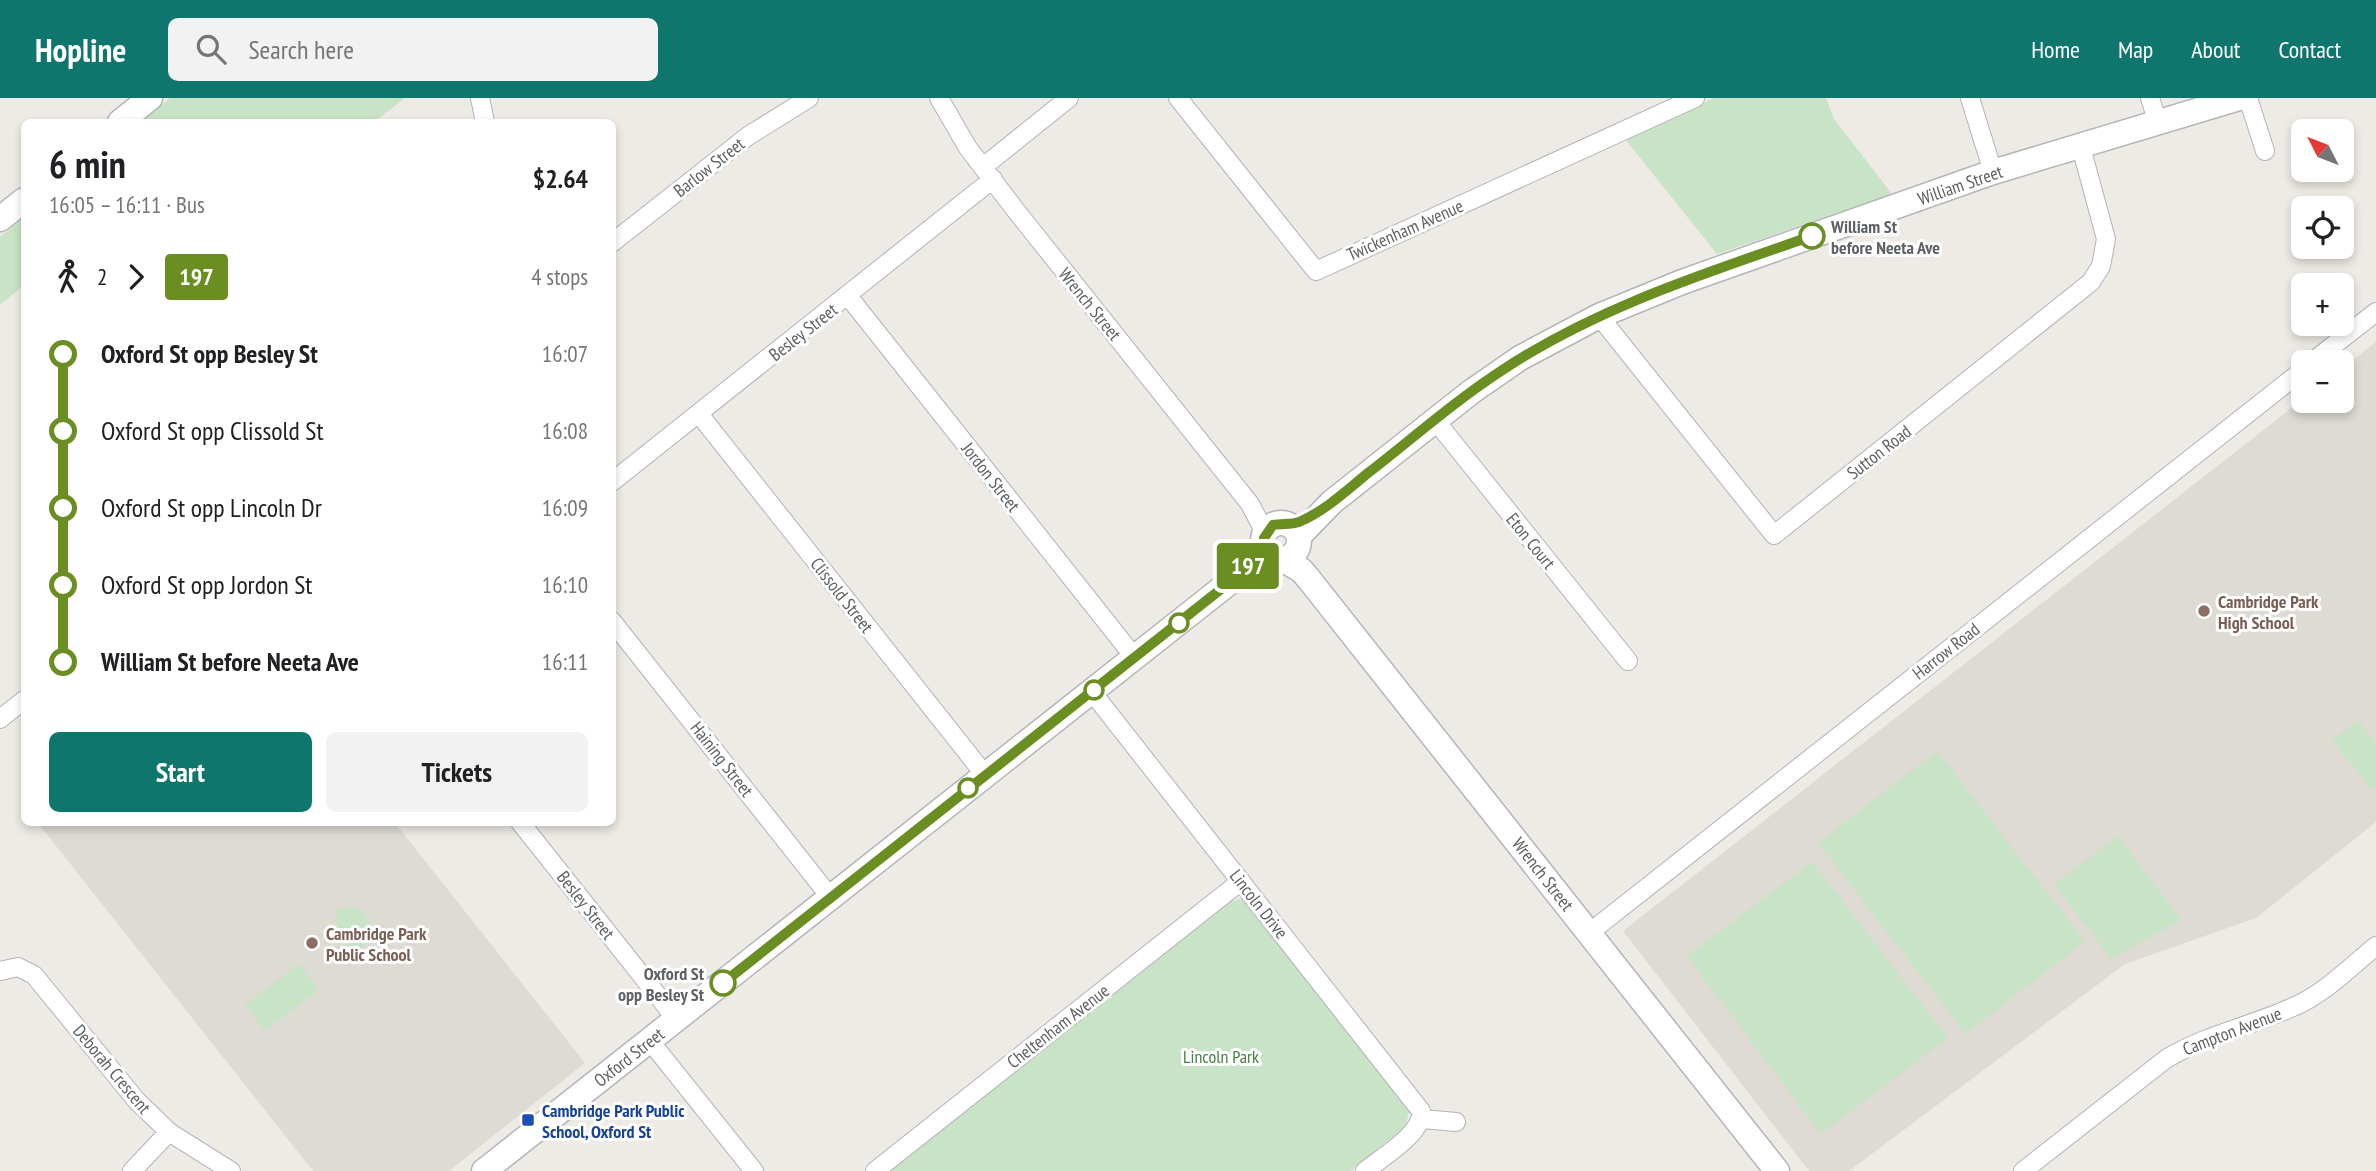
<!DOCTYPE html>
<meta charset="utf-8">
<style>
:root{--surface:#fff;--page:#f2f2f2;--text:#202124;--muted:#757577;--accent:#0f766e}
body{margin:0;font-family:"PT Sans Narrow",sans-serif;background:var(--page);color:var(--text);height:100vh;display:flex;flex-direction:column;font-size:26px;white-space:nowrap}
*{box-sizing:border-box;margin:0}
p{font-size:23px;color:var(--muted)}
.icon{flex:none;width:38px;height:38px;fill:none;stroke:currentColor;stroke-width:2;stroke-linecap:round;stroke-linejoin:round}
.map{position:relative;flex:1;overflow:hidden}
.sheet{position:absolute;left:21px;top:21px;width:595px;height:707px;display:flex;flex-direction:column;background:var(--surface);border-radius:10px;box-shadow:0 4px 10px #0003}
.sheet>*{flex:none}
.badge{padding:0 14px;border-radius:5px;font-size:24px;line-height:46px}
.needle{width:46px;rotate:312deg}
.tools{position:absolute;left:2291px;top:21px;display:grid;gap:14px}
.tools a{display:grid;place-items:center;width:63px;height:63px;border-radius:10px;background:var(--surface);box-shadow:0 4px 10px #0003;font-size:35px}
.map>.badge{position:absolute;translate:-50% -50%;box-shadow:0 0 0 4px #fff}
.legs{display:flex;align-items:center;gap:10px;height:77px;padding:0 28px;font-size:23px}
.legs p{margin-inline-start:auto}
.overview{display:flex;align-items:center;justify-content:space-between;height:119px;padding:0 28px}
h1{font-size:38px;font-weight:600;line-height:52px}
.cta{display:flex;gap:14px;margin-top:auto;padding:14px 28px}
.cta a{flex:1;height:80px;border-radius:10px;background:var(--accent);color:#fff;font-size:28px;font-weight:600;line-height:80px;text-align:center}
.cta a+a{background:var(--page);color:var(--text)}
ul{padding:0 28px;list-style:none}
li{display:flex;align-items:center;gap:24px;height:77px;font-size:26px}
li i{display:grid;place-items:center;width:10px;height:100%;margin:0 9px;background:currentColor}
li i::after{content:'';width:18px;height:18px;margin:-9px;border:5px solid;border-radius:50%;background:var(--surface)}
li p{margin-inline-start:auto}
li:first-child i{background:linear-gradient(#0000 50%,currentColor 0)}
li:last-child i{background:linear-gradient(currentColor 50%,#0000 0)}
header{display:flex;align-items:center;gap:42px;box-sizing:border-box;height:98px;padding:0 35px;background:var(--accent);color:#fff}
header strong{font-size:33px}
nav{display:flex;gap:38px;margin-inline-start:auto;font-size:24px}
.search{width:490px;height:63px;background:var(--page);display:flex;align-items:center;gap:18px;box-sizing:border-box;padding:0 24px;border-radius:10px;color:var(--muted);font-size:26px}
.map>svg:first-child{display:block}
.education{fill:#dedad4}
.green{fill:#c8e3c5}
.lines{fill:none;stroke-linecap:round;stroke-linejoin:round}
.street-casing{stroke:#b1b3b6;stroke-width:20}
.secondary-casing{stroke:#b2b5b9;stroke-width:27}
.street{stroke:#fff;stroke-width:18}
.secondary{stroke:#fff;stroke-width:24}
.line-1-casing{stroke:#fff;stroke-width:16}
.line-1{stroke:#6b8e23;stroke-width:10}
.stop-1-dot{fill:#fff;stroke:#6b8e23;stroke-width:3.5}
.education-dot{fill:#8d6e63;stroke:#fff;stroke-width:2.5}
.transit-dot{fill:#1a4fb4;stroke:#fff;stroke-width:2.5}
.labels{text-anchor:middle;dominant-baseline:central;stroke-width:6;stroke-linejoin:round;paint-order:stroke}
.street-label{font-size:18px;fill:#5d6164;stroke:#fff}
.stop-label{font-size:18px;font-weight:bold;fill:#5d6164;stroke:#fff;text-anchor:start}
.education-label{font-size:18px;font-weight:bold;fill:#785e54;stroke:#fff;text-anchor:start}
.park-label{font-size:18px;fill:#43823f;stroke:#fff}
.transit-label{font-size:18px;font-weight:bold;fill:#164399;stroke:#fff;text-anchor:start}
</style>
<header>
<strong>Hopline</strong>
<div class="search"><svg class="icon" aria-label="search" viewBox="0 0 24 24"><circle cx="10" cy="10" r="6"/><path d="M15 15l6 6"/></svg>Search here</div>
<nav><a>Home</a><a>Map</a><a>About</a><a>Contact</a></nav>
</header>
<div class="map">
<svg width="2376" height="1073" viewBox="0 0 2376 1073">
<rect width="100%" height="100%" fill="#eeebe6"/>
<path class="education" d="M2376,244V724L2256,820L2125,866L1849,1073H1809L1623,833L2303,301L2342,303V271Z
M38,725H395L585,965L449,1073H313Z"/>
<path class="green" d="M170,0H405L374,24H140Z
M1714,0H1826L1834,21L1892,96L1717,156L1625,41Z
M24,119V187L0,207V139Z
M2358,622L2376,644V689L2372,691L2332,642Z
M1937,653L2085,843L1966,936L1818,745Z
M2118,738L2181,822L2111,861L2054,786Z
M1812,764L1948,940L1821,1036L1687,858Z
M1240,801L1244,802L1406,1006L1409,1013L1406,1028L1351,1073H889L1230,803Z
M360,809L378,836L358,853C340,846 335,834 335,815L340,810Z
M299,866L319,892L264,933L245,907Z"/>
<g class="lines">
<defs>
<path id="street" d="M480,0L485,24
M939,0L968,50L1017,114L1250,406L1261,427L1264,440
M1178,0L1316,173L1695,0
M1970,0L1993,74
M2150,0L2158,25
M2248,0L2265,53
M983,69L1069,0
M612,145L748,38L809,0
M848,198L1135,560
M1599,218L1774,437L2091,184L2101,168L2106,141L2081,49
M2312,264L2376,214
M699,316L985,677
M1435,322L1628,563
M612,384L993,81
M612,523L831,800
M1092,594L1421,1013C1424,1035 1381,1060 1365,1073
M0,621L24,602
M520,724L677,922
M1589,835L2303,272
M0,873L18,869L34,877L136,1002L169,1034L231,1073
M650,943L754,1073
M1422,1021L1456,1024
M132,1073L169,1034
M875,1073L1241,783
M2023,1073L2166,961C2205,937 2251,928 2293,909C2324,896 2350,869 2376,848"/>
<path id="secondary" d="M120,24L150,0
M0,121L24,102
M1263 443a18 18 0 1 1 36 0a18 18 0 1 1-36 0Z
M1299,438L1332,404L1471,294L1520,260L1599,218L1682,184L1993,74L2239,0
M1282,461L1301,472L1308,480L1777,1073
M484,1073L1235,480L1263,463L1276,461"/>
</defs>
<use href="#street" class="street-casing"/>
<use href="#secondary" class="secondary-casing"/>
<use href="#street" class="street"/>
<use href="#secondary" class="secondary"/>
</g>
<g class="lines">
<defs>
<path id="line-1" d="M723,885L1235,480L1265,450L1264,440L1273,427C1282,425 1290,427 1299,424C1325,413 1347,392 1368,375C1413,340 1456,302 1504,271C1598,209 1706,175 1812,138"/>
</defs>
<use href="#line-1" class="line-1-casing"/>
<use href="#line-1" class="line-1"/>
</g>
<g class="stop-1-dot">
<circle cx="1812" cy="138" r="12"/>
<circle cx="1179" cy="525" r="9"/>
<circle cx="1094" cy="592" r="9"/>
<circle cx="968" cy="690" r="9"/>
<circle cx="723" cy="885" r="12"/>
</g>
<g class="education-dot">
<circle cx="2204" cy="513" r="7"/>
<circle cx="312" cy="845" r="7"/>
</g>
<rect class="transit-dot" x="521" y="1015" width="14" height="14" rx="3.5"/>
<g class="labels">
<g class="street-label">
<text transform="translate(709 69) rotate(-38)">Barlow Street</text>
<text transform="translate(1960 87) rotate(-19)">William Street</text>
<text transform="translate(1405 132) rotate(-24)">Twickenham Avenue</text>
<text transform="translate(1090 206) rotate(51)">Wrench Street</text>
<text transform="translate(803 234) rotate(-38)">Besley Street</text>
<text transform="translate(1879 354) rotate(-38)">Sutton Road</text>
<text transform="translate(991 379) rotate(52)">Jordon Street</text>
<text transform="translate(1531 443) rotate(51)">Eton Court</text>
<text transform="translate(842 497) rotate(52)">Clissold Street</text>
<text transform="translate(1946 553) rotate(-38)">Harrow Road</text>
<text transform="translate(722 661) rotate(52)">Haining Street</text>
<text transform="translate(1543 776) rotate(52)">Wrench Street</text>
<text transform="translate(1259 806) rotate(52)">Lincoln Drive</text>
<text transform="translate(586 807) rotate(52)">Besley Street</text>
<text transform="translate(1058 928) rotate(-38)">Cheltenham Avenue</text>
<text transform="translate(2232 933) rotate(-21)">Campton Avenue</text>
<text transform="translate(629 959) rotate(-38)">Oxford Street</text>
<text transform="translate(112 971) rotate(50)">Deborah Crescent</text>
</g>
<g class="stop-label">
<text x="1831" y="128">William St<tspan x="1831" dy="21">before Neeta Ave</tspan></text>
<text x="704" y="875" text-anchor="end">Oxford St<tspan x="704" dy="21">opp Besley St</tspan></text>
</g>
<g class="education-label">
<text x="2218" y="503">Cambridge Park<tspan x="2218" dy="21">High School</tspan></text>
<text x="326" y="835">Cambridge Park<tspan x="326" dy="21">Public School</tspan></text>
</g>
<g class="park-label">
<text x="1221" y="958">Lincoln Park</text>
</g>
<g class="transit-label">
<text x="542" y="1012">Cambridge Park Public<tspan x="542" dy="21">School, Oxford St</tspan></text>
</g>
</g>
</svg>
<div class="tools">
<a><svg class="needle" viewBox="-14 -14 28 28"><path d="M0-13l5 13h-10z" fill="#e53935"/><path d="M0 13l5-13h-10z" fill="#757577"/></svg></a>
<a><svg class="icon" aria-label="locate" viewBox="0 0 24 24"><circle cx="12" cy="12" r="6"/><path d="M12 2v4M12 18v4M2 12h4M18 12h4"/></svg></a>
<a>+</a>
<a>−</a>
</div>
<b class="badge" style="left:1248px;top:468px;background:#6b8e23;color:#fff">197</b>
<section class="sheet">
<div class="overview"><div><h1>6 min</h1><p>16:05 – 16:11 · Bus</p></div><b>$2.64</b></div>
<div class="legs"><svg class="icon" aria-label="walk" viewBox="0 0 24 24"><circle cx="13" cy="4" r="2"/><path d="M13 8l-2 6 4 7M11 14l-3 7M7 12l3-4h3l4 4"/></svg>2<svg class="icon" aria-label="forward" viewBox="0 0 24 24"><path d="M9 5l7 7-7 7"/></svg><b class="badge" style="background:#6b8e23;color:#fff">197</b><p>4 stops</p></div>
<ul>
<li><i style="color:#6b8e23"></i><b>Oxford St opp Besley St</b><p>16:07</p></li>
<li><i style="color:#6b8e23"></i><span>Oxford St opp Clissold St</span><p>16:08</p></li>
<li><i style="color:#6b8e23"></i><span>Oxford St opp Lincoln Dr</span><p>16:09</p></li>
<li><i style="color:#6b8e23"></i><span>Oxford St opp Jordon St</span><p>16:10</p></li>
<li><i style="color:#6b8e23"></i><b>William St before Neeta Ave</b><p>16:11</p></li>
</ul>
<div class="cta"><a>Start</a><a>Tickets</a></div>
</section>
</div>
